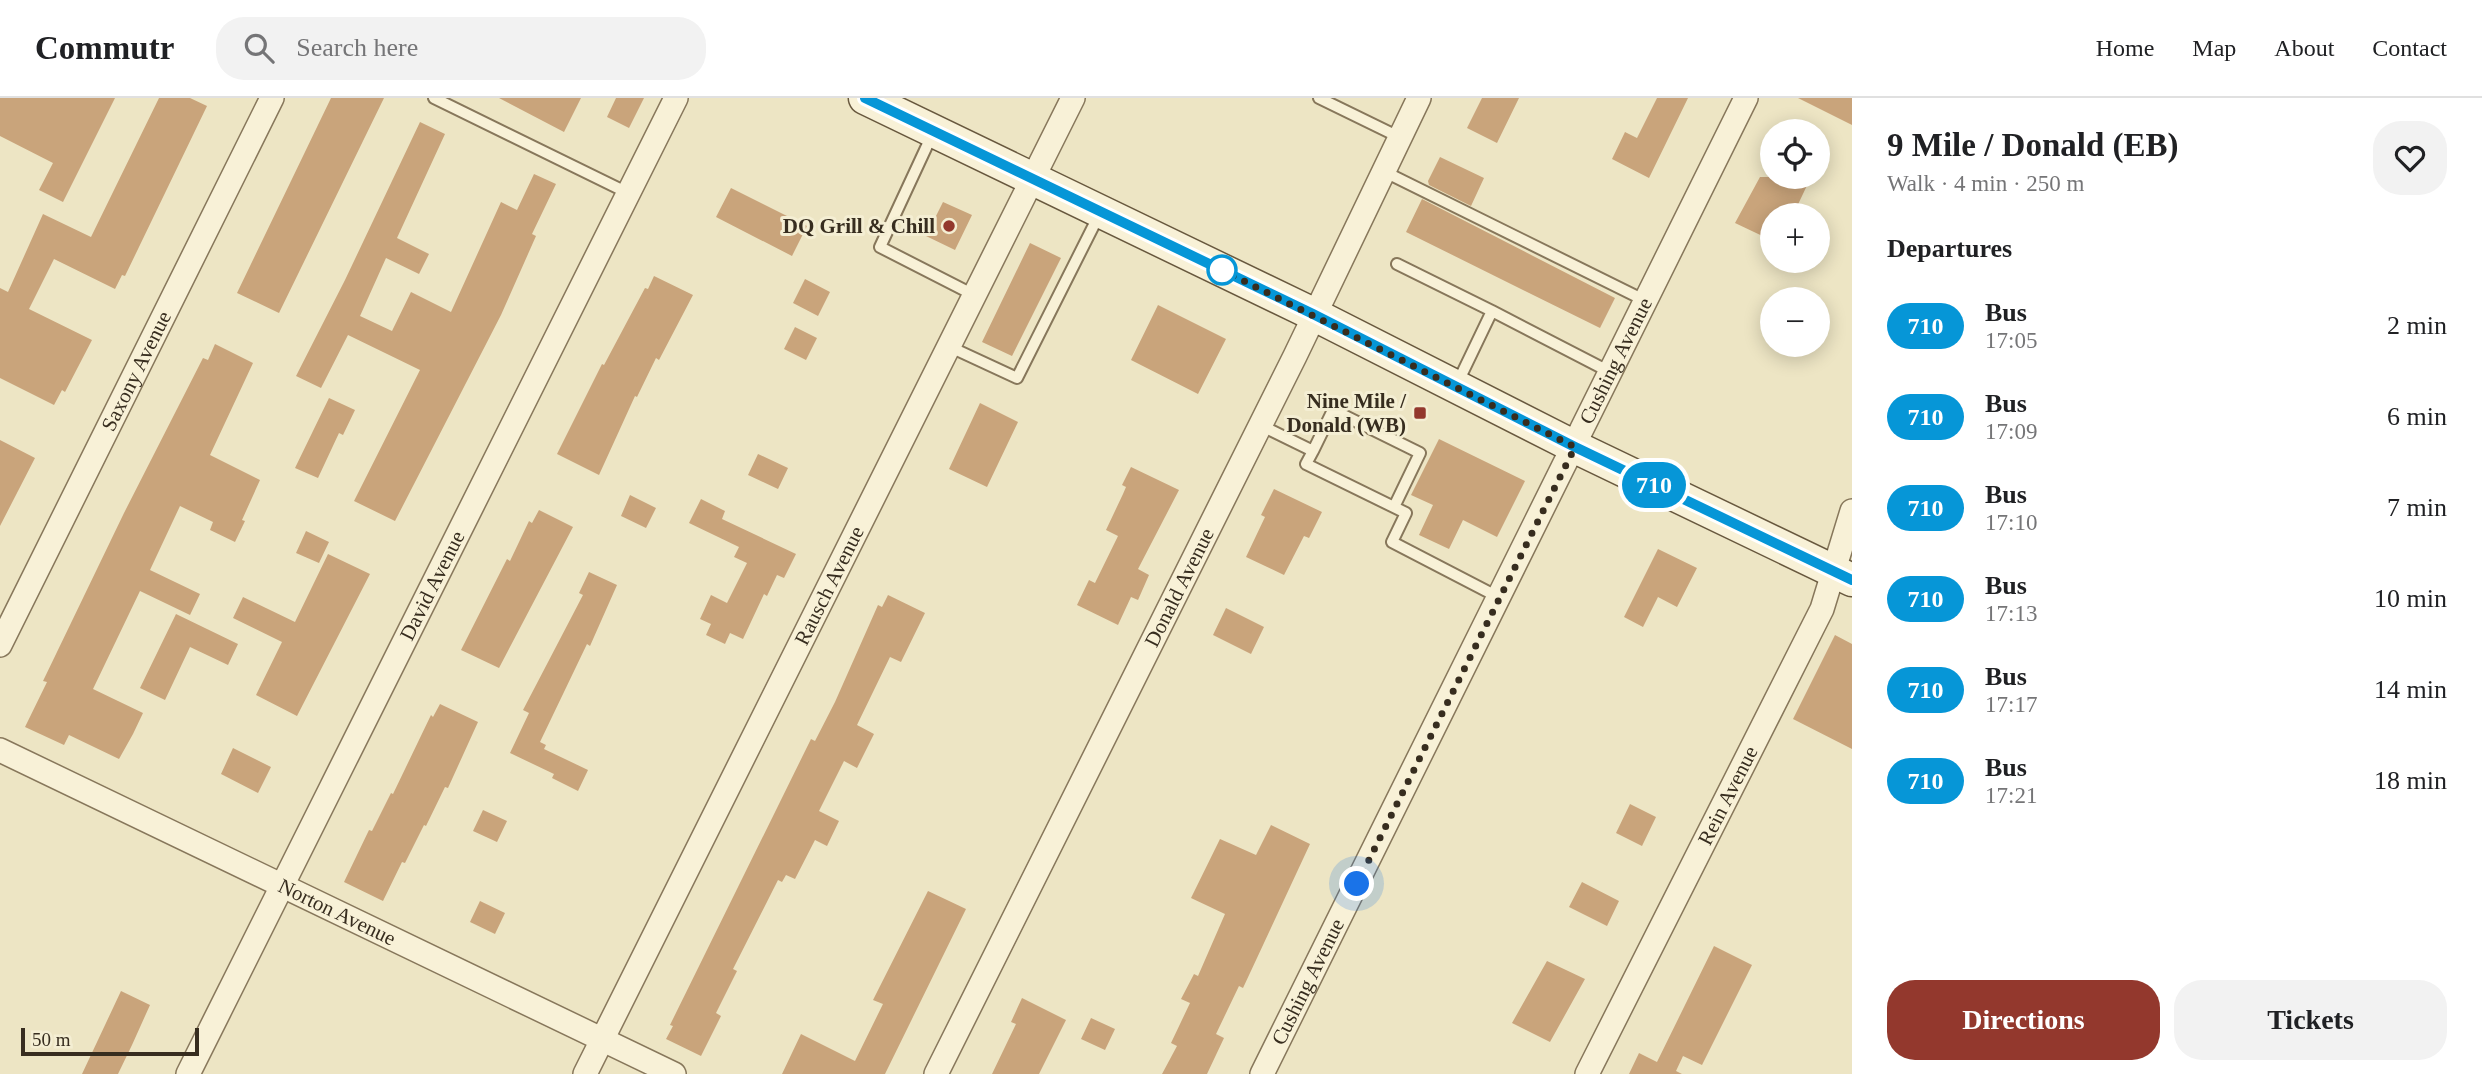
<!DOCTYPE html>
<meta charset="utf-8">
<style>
:root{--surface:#fff;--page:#f2f2f2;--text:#202124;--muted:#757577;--line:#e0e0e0;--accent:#93382d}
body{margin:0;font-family:Georgia,serif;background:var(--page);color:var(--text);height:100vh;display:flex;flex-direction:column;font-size:26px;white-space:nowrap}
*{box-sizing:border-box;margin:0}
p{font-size:23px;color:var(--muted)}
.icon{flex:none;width:38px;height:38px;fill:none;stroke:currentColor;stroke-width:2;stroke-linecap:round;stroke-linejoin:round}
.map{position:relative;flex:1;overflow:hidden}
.details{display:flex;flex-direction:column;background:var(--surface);width:630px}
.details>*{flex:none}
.badge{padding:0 14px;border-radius:23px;font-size:24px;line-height:46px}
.tools{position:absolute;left:1760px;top:21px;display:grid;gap:14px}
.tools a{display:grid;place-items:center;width:70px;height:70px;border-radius:50%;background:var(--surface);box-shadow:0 4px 18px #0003;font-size:35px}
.scale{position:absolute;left:21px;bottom:18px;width:178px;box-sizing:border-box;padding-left:7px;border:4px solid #372d1f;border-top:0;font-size:19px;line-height:24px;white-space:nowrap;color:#372d1f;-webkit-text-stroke:5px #f4eed3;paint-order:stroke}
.you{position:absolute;width:35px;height:35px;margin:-18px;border:5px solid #fff;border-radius:50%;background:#1a73e8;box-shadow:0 0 0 10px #1a73e833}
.map>.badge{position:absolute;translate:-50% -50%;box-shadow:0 0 0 4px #fff}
h2{padding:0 35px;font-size:26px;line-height:63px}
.round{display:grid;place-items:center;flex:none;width:74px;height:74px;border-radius:28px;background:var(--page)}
.headline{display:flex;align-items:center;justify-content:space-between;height:119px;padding:0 35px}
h1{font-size:33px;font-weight:600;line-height:52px}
.action{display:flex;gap:14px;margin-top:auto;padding:14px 35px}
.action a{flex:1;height:80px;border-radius:28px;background:var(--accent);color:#fff;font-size:28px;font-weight:600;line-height:80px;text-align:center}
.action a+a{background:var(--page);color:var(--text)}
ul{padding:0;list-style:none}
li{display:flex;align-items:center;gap:21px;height:91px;padding:0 35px}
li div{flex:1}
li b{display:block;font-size:26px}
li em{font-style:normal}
li .badge{min-width:77px;font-weight:700;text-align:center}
header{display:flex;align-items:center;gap:42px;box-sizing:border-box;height:98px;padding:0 35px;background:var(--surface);border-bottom:2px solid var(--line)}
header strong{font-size:33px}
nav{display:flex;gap:38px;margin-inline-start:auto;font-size:24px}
.search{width:490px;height:63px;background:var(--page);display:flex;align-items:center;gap:18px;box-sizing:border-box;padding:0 24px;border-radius:28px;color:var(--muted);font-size:26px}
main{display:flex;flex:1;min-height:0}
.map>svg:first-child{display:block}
.building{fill:#c9a47b}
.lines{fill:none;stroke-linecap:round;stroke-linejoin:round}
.service-casing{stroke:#87775b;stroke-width:14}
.minor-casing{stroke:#87775b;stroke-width:26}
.secondary-casing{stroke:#68583e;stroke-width:35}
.service{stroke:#f8f1d7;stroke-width:10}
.minor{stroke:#f8f1d7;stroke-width:23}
.secondary{stroke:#f8f1d7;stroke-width:32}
.line-casing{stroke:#fff;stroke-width:16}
.line{stroke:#0696d7;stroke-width:10}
.walk{stroke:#372d1f;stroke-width:7;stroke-dasharray:0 12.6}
.poi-dot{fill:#93382d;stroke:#f4eed3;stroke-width:2.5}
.stop-dot{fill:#fff;stroke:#0696d7;stroke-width:3.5}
.labels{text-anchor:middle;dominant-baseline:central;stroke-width:6;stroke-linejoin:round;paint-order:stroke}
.poi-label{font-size:21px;font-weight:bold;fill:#372d1f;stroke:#f4eed3;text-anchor:end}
.street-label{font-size:21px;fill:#372d1f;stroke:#f4eed3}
</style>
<header>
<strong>Commutr</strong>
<div class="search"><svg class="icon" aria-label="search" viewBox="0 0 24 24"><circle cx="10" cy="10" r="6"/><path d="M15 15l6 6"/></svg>Search here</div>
<nav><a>Home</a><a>Map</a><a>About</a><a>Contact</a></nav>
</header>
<main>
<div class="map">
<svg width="1852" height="976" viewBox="0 0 1852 976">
<rect width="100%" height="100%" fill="#ede5c4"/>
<path class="building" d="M0,0H115L63,104L39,92L53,65L0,38Z
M159,0H190L207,8L125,178L122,177L115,191L54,161L29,211L92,242L65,294L62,292L54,307L0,280V190L8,194L43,116L91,139Z
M331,0H384L279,215L237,195Z
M499,0H581L564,34Z
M616,0H644L629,30L607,19Z
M1482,0H1519L1497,45L1467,30Z
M1657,0H1688L1649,80L1612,61L1625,34L1637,40Z
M1798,0H1852V27Z
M420,24L445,36L397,140L429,156L419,176L386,160L360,218L392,233L411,194L451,214L501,104L517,112L534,76L556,86L532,136L536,138L501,217L395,423L354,403L420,272L348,237L321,290L296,278L345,182Z
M1440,59L1484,80L1471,108L1429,87L1428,83Z
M1760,79H1811L1793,117H1773V143L1735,125Z
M731,90L807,128L792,158L716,119Z
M1422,101L1615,200L1600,230L1406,134Z
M943,104L972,117L955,152L926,138Z
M1030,145L1061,160L1012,258L982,244Z
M654,178L693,197L659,262L656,260L637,299L635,298L599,377L557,356L602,266L604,267L645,190L648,191Z
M805,181L830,194L818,218L793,205Z
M1158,207L1226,241L1198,296L1131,262Z
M795,229L817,240L806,262L784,251Z
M215,246L253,265L210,357L260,382L242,422L245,423L235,444L210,432L213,424L180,408L150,472L200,496L190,517L140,493L93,591L143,615L133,636L119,661L69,637L64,647L25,629L47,584L43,583L124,415L203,260L208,262Z
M329,300L355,312L343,337L339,335L318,380L295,370Z
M980,305L1018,324L987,389L949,371Z
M1439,341L1525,383L1497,439L1463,422L1449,451L1419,437L1433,407L1411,397Z
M0,342L35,360L0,428Z
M758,356L788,370L778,391L748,377Z
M1131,369L1179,392L1138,471L1149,477L1138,502L1131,499L1118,527L1077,507L1089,482L1095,485L1118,438L1106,432L1123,396L1126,389L1122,387Z
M1274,391L1322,414L1309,440L1304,438L1284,477L1246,459L1265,419L1261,417Z
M630,397L656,410L646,430L621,418Z
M701,401L725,413L722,421L796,456L784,480L777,477L767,498L764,496L743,541L730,535L725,546L706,537L711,526L700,521L711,497L727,505L747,465L734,459L739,449L689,425Z
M539,412L573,429L499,570L461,552L507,461L510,463L529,423L532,425Z
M306,433L329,444L319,465L296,455Z
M1658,451L1697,470L1677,509L1658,499L1643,529L1624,519Z
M328,456L370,476L297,618L256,597L282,544L233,520L243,499L295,524Z
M589,474L617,487L590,548L587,546L540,644L546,647L544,651L588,672L578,693L552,680L554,676L510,655L529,615L523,612L583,497L579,495Z
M888,497L925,515L901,564L890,559L857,627L874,636L857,670L844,663L819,713L839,723L827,748L815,742L795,781L786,777L782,784L778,782L733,871L737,873L716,915L721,918L701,958L666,941L673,928L670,927L811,641L815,643L835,604L878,507L882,509Z
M1226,510L1264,529L1251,556L1213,537Z
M176,516L238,546L228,567L190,549L165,602L140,590Z
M1835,537L1852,546V651L1793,621Z
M440,606L478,624L448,690L445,689L426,728L424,727L405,765L402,764L383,803L344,784L369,732L372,733L391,695L393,696L431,617L433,619Z
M233,650L271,669L258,695L221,676Z
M1630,706L1656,719L1642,748L1616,735Z
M483,712L507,723L497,744L473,733Z
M1271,727L1310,746L1243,890L1239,888L1216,936L1224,940L1207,976H1162L1177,948L1171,945L1190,905L1181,901L1194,876L1198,878L1225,816L1191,800L1220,741L1256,757Z
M1582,784L1619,803L1607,828L1569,809Z
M928,793L966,811L885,976H782L801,936L855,963L883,906L873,902Z
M480,803L505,815L495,836L470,824Z
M1714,848L1752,867L1702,967L1683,958L1676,973L1682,976H1629L1639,955L1657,964Z
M1547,863L1585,881L1550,944L1512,925Z
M121,893L150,907L132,947L118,976H82Z
M1022,900L1066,922L1039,976H992L1016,926L1011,924Z
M1091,920L1115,931L1105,952L1081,941Z"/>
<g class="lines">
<defs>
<path id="service" d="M434,0L628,95
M1319,0L1399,39
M932,37L880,149L974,197
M1383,73L1646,203
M1397,166L1492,213
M948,248L1017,280L1100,115
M1457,286L1492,213L1610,274
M1260,327L1313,353L1306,366L1406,415L1392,444L1500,500
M1313,353L1333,312L1420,355L1394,409"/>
<g id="minor">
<path id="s1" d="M0,547L272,0"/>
<path id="s2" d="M0,652L674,976"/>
<path id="s3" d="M188,976L676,0"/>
<path id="s4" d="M585,976L1073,0"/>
<path id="s5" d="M936,976L1295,258L1419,0"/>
<path id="s6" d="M1262,976L1746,0"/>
<path id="s7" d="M1587,976L1822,511L1852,413"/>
</g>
<path id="secondary" d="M865,0L1313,216L1575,349L1852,482"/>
</defs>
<use href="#service" class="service-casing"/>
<use href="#minor" class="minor-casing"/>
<use href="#secondary" class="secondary-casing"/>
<use href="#service" class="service"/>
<use href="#minor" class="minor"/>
<use href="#secondary" class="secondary"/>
</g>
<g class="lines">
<defs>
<path id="line" d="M865,0L1313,216L1575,349L1852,482"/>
</defs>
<use href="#line" class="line-casing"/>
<use href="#line" class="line"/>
<path class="walk" d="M1222,172L1575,349L1357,786"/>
</g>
<g class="poi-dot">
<circle cx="949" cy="128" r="7"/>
<rect x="1413" y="308" width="14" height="14" rx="3.5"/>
</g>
<circle class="stop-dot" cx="1222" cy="172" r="14"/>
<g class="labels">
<g class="poi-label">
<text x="935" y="128">DQ Grill &amp; Chill</text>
<text x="1406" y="303">Nine Mile /<tspan x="1406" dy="24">Donald (WB)</tspan></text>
</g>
<g class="street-label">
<text stroke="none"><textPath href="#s6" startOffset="796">Cushing Avenue</textPath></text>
<text stroke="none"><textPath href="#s1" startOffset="306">Saxony Avenue</textPath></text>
<text stroke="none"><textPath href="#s3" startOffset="546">David Avenue</textPath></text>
<text stroke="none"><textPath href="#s4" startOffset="546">Rausch Avenue</textPath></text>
<text stroke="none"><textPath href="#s5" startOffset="544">Donald Avenue</textPath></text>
<text stroke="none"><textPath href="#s7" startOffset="312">Rein Avenue</textPath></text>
<text stroke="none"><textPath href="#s2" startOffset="374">Norton Avenue</textPath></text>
<text stroke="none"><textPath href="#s6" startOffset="103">Cushing Avenue</textPath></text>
</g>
</g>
</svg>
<div class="tools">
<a><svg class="icon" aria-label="locate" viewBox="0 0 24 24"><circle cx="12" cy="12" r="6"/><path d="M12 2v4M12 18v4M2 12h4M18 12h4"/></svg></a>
<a>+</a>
<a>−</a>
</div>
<div class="scale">50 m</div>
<div class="you" style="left:1357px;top:786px"></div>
<b class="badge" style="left:1654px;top:387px;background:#0696d7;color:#fff">710</b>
</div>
<section class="details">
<div class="headline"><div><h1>9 Mile / Donald (EB)</h1><p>Walk · 4 min · 250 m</p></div><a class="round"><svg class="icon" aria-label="heart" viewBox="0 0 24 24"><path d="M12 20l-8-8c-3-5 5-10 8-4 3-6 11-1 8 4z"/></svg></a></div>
<h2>Departures</h2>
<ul>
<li><span class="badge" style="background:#0696d7;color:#fff">710</span><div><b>Bus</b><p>17:05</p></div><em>2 min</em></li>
<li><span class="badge" style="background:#0696d7;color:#fff">710</span><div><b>Bus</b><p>17:09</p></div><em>6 min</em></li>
<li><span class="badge" style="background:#0696d7;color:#fff">710</span><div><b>Bus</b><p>17:10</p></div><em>7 min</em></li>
<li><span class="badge" style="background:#0696d7;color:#fff">710</span><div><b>Bus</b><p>17:13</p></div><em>10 min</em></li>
<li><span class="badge" style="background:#0696d7;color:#fff">710</span><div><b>Bus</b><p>17:17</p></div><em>14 min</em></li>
<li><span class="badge" style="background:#0696d7;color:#fff">710</span><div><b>Bus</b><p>17:21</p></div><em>18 min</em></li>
</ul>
<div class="action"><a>Directions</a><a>Tickets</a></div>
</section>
</main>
